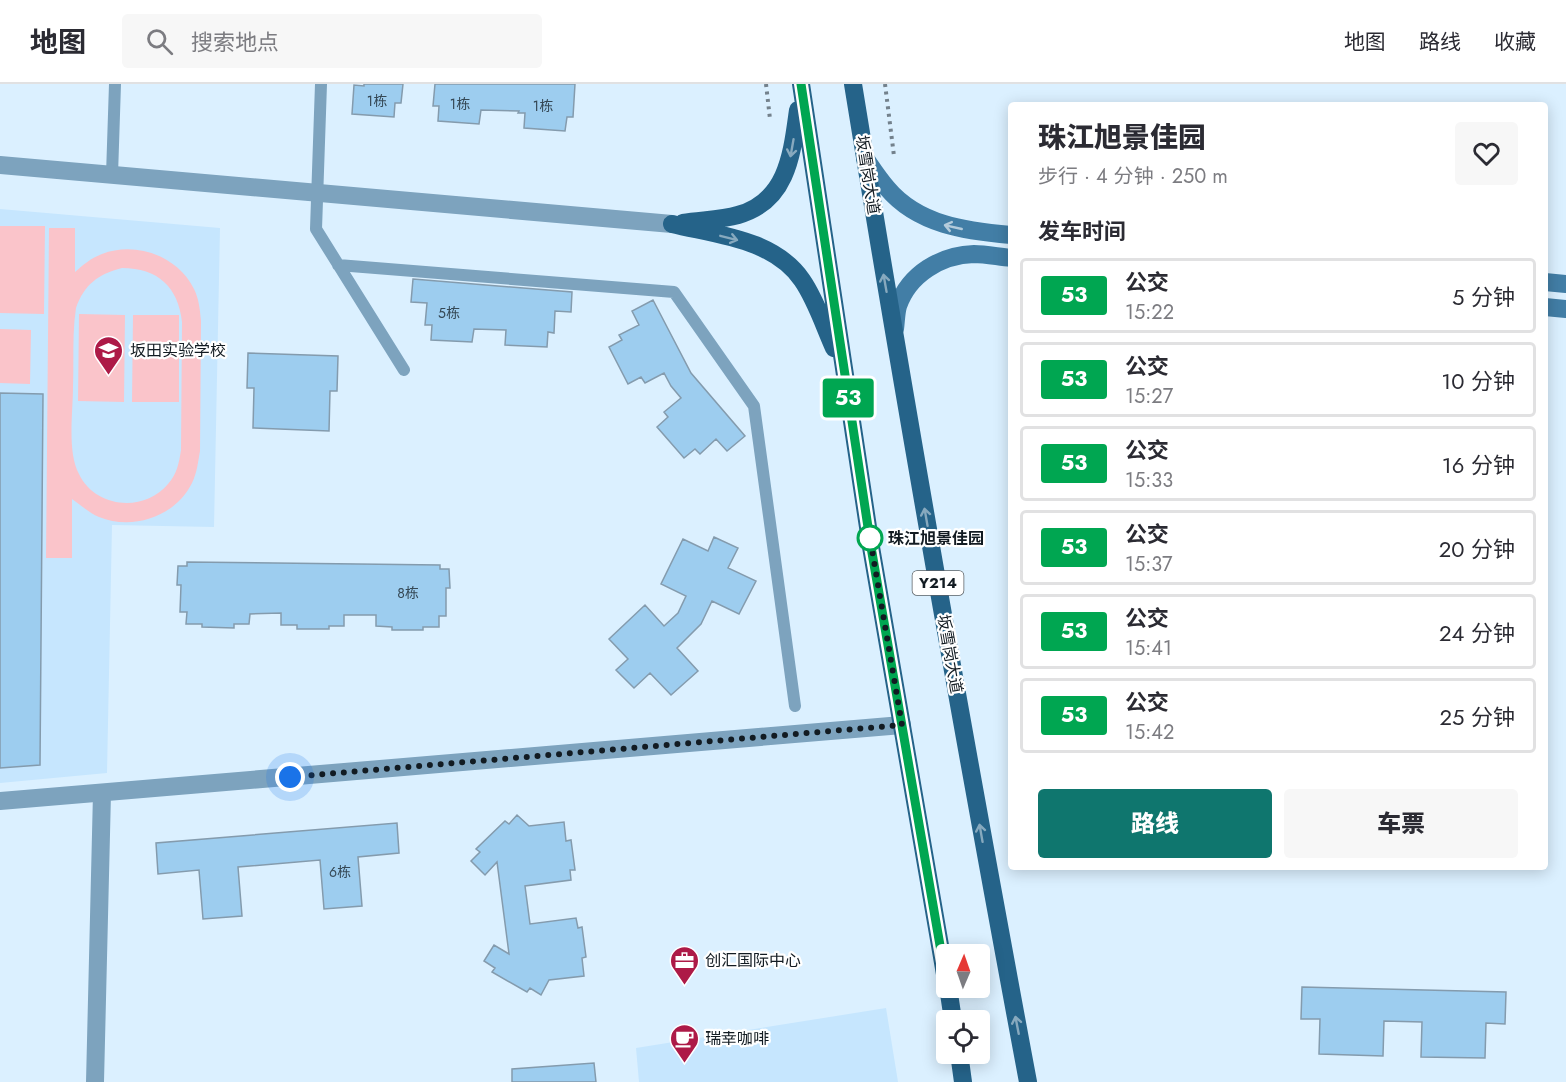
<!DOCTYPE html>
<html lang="zh">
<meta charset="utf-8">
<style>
:root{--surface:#fff;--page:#f7f7f7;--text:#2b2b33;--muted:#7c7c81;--line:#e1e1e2;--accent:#0f766e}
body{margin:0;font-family:Jost,"Noto Sans SC",sans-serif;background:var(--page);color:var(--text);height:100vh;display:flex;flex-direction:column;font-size:22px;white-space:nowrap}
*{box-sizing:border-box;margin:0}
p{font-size:20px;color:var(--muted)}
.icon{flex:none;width:33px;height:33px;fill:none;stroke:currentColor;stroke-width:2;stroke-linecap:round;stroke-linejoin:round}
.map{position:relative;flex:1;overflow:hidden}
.side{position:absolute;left:1008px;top:18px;width:540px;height:768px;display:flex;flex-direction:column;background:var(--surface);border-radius:6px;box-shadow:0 3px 15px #0003}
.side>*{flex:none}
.badge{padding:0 12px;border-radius:4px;font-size:21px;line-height:39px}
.needle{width:39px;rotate:2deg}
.buttons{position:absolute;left:936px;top:860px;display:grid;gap:12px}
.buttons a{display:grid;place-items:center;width:54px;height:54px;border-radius:6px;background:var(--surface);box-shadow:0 3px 15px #0003;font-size:30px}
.you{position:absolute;width:30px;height:30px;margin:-15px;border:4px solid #fff;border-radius:50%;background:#1a73e8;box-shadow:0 0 0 9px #1a73e833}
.map>.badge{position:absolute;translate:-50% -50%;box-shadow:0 0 0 3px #fff}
h2{padding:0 30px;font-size:22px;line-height:54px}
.round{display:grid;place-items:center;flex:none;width:63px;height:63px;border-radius:6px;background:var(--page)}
.summary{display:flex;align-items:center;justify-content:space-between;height:102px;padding:0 30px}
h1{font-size:28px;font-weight:800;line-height:45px}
.cta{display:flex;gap:12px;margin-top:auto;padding:12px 30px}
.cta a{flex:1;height:69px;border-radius:6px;background:var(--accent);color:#fff;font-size:24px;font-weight:800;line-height:69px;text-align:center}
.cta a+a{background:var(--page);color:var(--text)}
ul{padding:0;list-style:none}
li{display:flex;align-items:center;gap:18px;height:75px;margin:0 12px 9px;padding:0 18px;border:3px solid var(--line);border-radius:6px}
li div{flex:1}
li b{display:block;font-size:22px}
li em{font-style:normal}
li .badge{min-width:66px;font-weight:700;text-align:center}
header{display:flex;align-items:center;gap:36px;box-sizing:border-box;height:84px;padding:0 30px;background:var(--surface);border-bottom:2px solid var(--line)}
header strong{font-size:28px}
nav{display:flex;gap:33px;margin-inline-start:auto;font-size:21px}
.search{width:420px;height:54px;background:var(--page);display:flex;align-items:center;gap:15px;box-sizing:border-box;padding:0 21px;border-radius:6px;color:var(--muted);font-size:22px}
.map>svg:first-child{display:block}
.built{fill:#c6e6fe}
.green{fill:#fac4ca;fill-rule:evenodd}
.building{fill:#9dcdef;stroke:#849bad;stroke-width:1.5}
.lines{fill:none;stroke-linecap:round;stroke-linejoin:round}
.path{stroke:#73818c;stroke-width:4;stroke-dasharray:3 4.5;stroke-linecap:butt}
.lane{stroke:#7da3be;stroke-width:12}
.street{stroke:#7da3be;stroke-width:18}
.secondary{stroke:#427ea6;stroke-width:18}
.primary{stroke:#256389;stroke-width:18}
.oneway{stroke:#87a9be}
.oneway2{stroke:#b3cbdb}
.line-casing{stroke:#fff;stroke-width:14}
.line{stroke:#00a651;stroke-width:9}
.walk{stroke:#121b22;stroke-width:6;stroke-dasharray:0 10.8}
.stop-dot{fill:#fff;stroke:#00a651;stroke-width:3}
.labels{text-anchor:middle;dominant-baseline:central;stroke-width:4.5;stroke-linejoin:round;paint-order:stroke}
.number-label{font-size:14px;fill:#354855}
.shield{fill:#fff;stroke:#595f64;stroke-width:1.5}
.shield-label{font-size:15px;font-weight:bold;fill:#121b22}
.street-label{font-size:16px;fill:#121b22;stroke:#fff}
.poi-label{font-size:16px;fill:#121b22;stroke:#fff;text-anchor:start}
.stop-label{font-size:16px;font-weight:bold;fill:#121b22;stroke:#fff;text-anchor:start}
</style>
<header>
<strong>地图</strong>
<div class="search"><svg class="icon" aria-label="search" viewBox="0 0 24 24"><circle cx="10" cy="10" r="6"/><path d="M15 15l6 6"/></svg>搜索地点</div>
<nav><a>地图</a><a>路线</a><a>收藏</a></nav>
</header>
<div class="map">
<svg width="1566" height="998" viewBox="0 0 1566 998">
<rect width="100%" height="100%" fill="#dbf0ff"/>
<path class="built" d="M0,125L220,144L214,443L112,441L107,689L0,699Z
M886,924L898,998H639L636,964Z"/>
<path class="green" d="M0,142H45L44,230L0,229Z
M49,144H75V188C83,181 91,174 102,170C136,157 178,172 194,205C199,215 200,226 201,237L200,367C198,378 197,389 192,399C176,432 133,447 99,433C89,429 81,421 72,415V474H46ZM122,184C158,184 178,203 182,238L181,366C179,379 177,390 168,400C144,429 95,424 79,390C67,368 73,328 73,303C74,277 72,250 76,224C84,201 98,190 122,184Z
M79,230L125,231L124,318L78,317Z
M133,231H179V318H132Z
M0,245L31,246L30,300L0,299Z"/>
<path class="building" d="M364,0H403L401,19H395L394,33L352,30L354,1L364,2Z
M435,0H575L573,33H567L565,47L524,44L525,29H518L519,27L481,26L479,40L438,37L439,22H433Z
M413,195L572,208L571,228L555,227L554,249L548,248L547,263L505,261L506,246L474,245L472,258L431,256L432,241H425L427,219L411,218Z
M653,216L691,289L745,352L727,367L716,355L700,370L695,365L684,374L657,343L668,333L664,328L681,314L671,302L664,289L645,299L641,293L628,300L609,263L622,256L619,251L639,241L632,227Z
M248,269L338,272L337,307H330L329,347L253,344L254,304H247Z
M0,309L43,310L40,681L0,684Z
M714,453L738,464L728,484L756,497L739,530L712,517L701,540L677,564L698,587L671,611L650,589L634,604L616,586L628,575L609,555L645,521L664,542L678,529L686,512L661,500L683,455L708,467Z
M187,478L440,481V485H449L450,504H446V532H439V543H423V546H392V543L376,542V531H344V542H329V545H297V541H281V529L250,530L249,540H234V544L202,543V540H186L187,528H180L181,501H177L178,482H187Z
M517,731L529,742L564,738L566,757L571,756L575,786H570L571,796L525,802L530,840L576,834L578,844L582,843L586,873L582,874L584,892L549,896L541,911L530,904L527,908L492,888L495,884L484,877L494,861L509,870L497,778L485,791L471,777L480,768L476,765L505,737L509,740Z
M397,739L399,769L358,773L362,822L324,825L320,776L238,783L242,832L203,835L199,786L158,790L156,759Z
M1302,903L1506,908L1505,940L1486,939L1485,974L1421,973L1422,938L1384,937L1383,972L1319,970L1320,935H1301Z
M594,979L596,998H512V985Z"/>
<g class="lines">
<path class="path" d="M766,0L770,35
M885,0L894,72"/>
<path class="lane" d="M321,0L316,145L404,286
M112,91L115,0
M338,181L674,208L754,322L795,622"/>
<path class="street" d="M0,81L672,140
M0,717L902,641
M95,998L102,709"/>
<path class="secondary" d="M865,74C872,84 879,95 887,104C918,141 966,147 1011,151
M1545,198L1566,200
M1545,223L1566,225
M895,245C896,238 896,229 898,222C909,190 941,171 974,170C986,170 999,173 1011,174"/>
<path class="primary" d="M801,0L871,463L946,896
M853,0C907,333 966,666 1028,998
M683,139C701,136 721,136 738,131C788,117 792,69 798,26
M672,140C717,151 774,155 802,196C816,216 824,242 834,264
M948,903L953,936
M959,969L963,998"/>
</g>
<defs><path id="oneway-shaft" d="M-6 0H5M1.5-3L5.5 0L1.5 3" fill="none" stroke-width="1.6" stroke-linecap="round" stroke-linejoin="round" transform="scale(1.5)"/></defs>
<g class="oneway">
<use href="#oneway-shaft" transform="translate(792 64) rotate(100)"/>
<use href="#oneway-shaft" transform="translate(729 154) rotate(14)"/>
<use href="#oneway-shaft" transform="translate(885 199) rotate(-100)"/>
<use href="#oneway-shaft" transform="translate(926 433) rotate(-100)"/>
<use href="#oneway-shaft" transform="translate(981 749) rotate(-100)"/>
<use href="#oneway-shaft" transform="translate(1017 941) rotate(-101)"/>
</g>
<use class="oneway2" href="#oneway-shaft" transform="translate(953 143) rotate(-167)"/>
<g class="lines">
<defs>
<path id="line" d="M801,0L871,463L946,896"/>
</defs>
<use href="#line" class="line-casing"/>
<use href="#line" class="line"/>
<path class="walk" d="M290,693L902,641L870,454"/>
</g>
<defs>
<symbol id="school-pin" viewBox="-11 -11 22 30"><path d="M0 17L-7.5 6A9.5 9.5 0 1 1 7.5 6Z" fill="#ad1a47" stroke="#fff"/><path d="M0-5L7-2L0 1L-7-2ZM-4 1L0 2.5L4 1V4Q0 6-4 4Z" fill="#fff"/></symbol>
<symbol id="office-pin" viewBox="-11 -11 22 30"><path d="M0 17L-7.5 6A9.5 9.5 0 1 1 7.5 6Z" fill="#ad1a47" stroke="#fff"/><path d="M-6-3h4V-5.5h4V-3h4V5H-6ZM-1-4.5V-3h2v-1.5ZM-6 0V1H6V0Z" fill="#fff"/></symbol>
<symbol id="cafe-pin" viewBox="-11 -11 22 30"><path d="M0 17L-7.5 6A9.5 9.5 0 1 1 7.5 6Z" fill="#ad1a47" stroke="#fff"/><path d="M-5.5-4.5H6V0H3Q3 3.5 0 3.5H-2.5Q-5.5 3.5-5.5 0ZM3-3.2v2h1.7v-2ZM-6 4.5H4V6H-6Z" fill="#fff"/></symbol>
</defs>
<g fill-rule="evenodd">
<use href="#school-pin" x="92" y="250" width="33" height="45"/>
<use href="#office-pin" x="668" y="860" width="33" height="45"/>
<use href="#cafe-pin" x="668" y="938" width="33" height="45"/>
</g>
<circle class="stop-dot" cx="870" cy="454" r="12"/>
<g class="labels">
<g class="number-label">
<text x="377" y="17">1栋</text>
<text x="460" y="20">1栋</text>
<text x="543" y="22">1栋</text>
<text x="449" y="229">5栋</text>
<text x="408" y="509">8栋</text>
<text x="340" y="788">6栋</text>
</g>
<rect class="shield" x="912.5" y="487" width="51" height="24" rx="4.5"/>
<g class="shield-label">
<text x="938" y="499">Y214</text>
</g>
<g class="street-label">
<text transform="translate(868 91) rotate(81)">坂雪岗大道</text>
<text transform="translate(950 570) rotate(80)">坂雪岗大道</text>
</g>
<g class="poi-label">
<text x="130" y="266">坂田实验学校</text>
<text x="705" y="876">创汇国际中心</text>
<text x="705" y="954">瑞幸咖啡</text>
</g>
<g class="stop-label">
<text x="888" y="454">珠江旭景佳园</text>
</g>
</g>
</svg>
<div class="buttons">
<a><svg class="needle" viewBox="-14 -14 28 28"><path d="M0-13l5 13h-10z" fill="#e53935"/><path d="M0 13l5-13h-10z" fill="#7c7c81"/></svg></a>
<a><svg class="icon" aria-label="locate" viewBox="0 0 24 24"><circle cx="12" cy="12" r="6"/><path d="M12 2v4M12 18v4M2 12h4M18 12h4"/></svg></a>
</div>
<div class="you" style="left:290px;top:693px"></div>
<b class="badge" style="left:848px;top:314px;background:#00a651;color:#fff">53</b>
<section class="side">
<div class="summary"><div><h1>珠江旭景佳园</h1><p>步行 · 4 分钟 · 250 m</p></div><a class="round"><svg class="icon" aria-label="heart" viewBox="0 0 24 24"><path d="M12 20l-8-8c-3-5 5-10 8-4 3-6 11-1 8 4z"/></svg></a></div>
<h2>发车时间</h2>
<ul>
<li><span class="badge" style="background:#00a651;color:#fff">53</span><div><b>公交</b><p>15:22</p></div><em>5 分钟</em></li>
<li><span class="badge" style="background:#00a651;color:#fff">53</span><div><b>公交</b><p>15:27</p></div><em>10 分钟</em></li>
<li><span class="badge" style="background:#00a651;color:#fff">53</span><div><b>公交</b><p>15:33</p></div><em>16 分钟</em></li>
<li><span class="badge" style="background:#00a651;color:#fff">53</span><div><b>公交</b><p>15:37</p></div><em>20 分钟</em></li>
<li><span class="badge" style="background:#00a651;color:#fff">53</span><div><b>公交</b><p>15:41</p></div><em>24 分钟</em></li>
<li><span class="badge" style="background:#00a651;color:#fff">53</span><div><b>公交</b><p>15:42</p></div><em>25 分钟</em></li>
</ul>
<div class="cta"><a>路线</a><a>车票</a></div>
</section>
</div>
